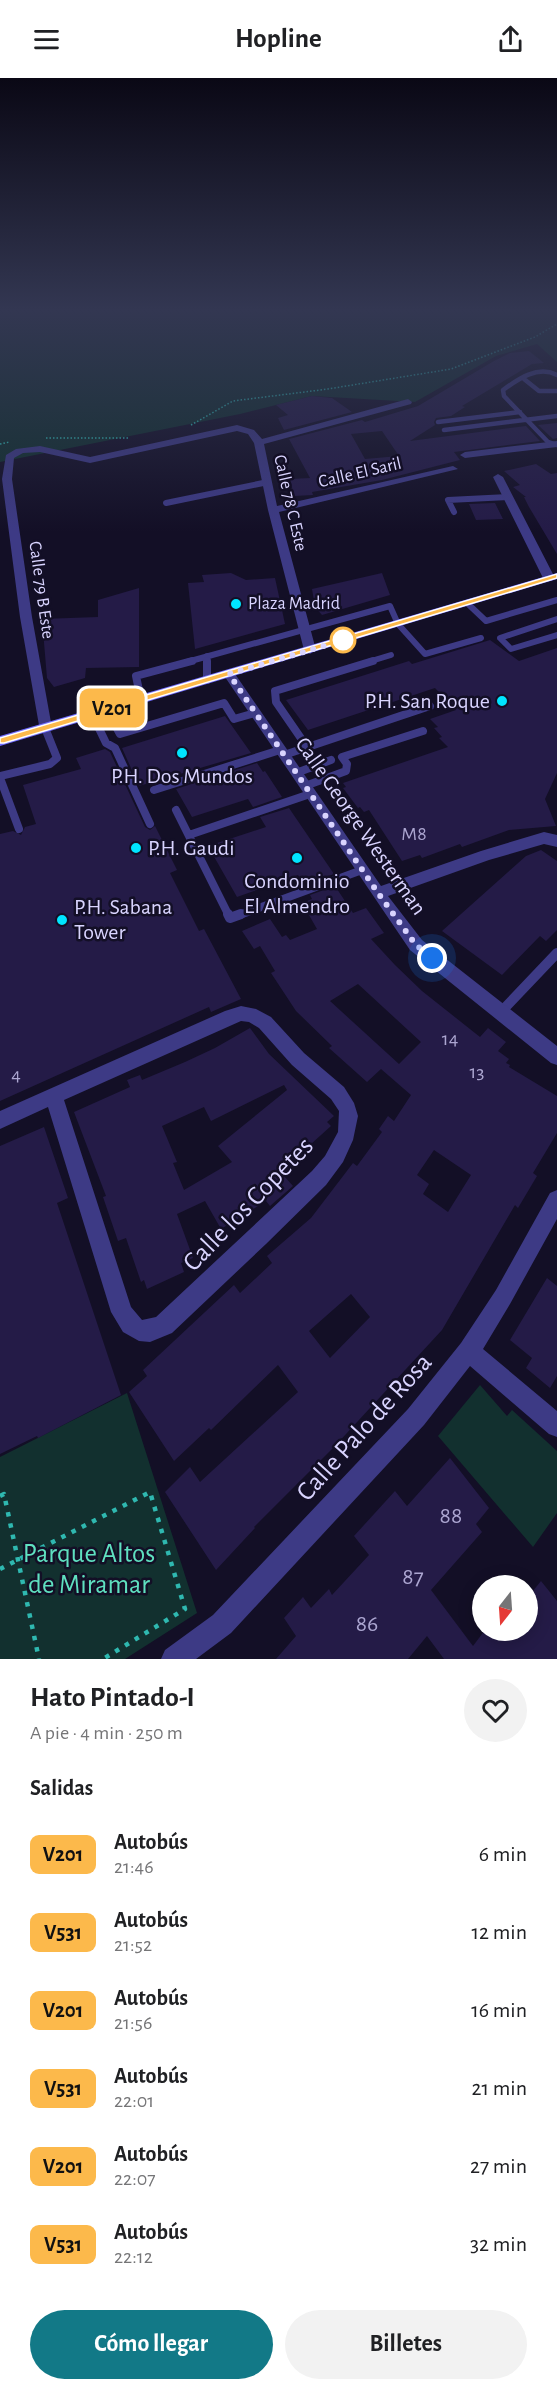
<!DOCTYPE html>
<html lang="es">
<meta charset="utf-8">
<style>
:root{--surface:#fff;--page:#f2f2f2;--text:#202124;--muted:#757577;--accent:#127987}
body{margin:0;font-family:"Alegreya Sans",sans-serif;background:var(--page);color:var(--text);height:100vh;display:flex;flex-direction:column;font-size:22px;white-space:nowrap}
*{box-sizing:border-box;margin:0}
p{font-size:20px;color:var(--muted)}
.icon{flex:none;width:33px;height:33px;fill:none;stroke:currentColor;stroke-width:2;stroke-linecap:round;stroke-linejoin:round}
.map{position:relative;height:1581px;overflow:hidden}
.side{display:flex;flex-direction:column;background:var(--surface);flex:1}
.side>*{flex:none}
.badge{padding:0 12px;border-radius:9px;font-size:21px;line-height:39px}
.needle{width:39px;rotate:197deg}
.controls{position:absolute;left:472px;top:1497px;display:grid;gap:12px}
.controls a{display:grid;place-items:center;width:66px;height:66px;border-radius:50%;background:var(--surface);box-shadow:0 3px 15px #0003;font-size:30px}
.you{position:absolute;width:30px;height:30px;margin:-15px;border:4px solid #fff;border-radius:50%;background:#1a73e8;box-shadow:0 0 0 9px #1a73e833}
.map>.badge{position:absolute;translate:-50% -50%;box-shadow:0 0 0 3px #fff}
h2{padding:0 30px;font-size:22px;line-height:54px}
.round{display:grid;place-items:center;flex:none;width:63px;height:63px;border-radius:32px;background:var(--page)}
.summary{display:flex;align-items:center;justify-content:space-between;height:102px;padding:0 30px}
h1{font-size:28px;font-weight:600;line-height:45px}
.primary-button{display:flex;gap:12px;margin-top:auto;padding:12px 30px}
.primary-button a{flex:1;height:69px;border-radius:36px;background:var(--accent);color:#fff;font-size:24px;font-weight:600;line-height:69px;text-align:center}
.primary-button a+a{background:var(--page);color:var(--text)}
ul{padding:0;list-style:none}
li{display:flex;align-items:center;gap:18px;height:78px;padding:0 30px}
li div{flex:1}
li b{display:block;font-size:22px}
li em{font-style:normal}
li .badge{min-width:66px;font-weight:700;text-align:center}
header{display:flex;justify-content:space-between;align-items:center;height:78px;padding:0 30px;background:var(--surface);font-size:27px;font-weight:600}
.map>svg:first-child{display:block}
.green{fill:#12302f}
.building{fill:#241b47;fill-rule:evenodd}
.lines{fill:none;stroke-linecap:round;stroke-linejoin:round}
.path-far1{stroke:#2fb8b0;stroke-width:1.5;stroke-dasharray:1.5 2;stroke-linecap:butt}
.path{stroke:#2fb8b0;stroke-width:4.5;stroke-dasharray:4.5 7;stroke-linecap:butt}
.lane-far3{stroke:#3d3a85;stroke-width:4.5}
.lane-far2{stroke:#3d3a85;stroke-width:6}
.lane-far1{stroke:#3d3a85;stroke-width:8}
.lane{stroke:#3d3a85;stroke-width:10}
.street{fill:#3d3a85;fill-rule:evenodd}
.secondary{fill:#6f6bff;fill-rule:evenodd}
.line{fill:#fcb94b;stroke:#fff;stroke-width:1.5}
.walk{stroke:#d9d4ff;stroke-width:6;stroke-dasharray:0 10.8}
.poi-dot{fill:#00e5ff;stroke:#130f26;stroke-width:2}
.stop-dot{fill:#fff;stroke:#fcb94b;stroke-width:3}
.labels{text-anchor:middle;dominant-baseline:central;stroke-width:5;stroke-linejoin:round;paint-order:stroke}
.far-street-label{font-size:18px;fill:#d9d4ff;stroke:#130f26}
.far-poi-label{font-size:18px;fill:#d9d4ff;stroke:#130f26;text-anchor:start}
.number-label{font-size:20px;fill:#aca6d1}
.poi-label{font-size:22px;fill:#d9d4ff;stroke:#130f26}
.street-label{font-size:22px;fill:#d9d4ff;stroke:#130f26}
.near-number-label{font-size:24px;fill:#aca6d1}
.near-street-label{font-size:27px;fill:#d9d4ff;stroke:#130f26}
.near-park-label{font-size:27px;fill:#5fe0c0;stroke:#130f26}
</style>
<header><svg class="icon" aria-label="menu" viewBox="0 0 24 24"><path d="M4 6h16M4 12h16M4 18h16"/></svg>Hopline<svg class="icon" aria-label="share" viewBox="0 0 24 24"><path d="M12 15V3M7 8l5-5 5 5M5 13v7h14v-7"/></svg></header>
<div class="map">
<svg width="557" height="1581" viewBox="0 0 557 1581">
<rect width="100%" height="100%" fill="#130f26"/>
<path class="green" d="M0,232H557V284L537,266L496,278L415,324L312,318L240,336L0,384Z
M480,1307L507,1338L512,1332L557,1373V1435L533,1469L438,1358Z
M127,1315L197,1535L125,1581H0V1379Z"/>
<path class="building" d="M529,273L544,285L532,286L462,328L465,329L451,338L436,340L434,344L435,347L410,363L526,348L540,363L454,374L460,382L382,402L312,414L313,417L294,418L290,401L310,400L289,361L362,342L365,344L418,328L494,283L510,275ZM382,353L399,378L365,381L351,356Z
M312,318L332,320L352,334L284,352L278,340L288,337L276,327Z
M557,345V360L553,361L538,347Z
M536,386L551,396L557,395V476L529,429L524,419H526L513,409L520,407L504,393Z
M495,425L503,441L476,442L469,426Z
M231,495L246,502L275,500L285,546L195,571L188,505L204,504L202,497Z
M382,495L390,517L322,537L315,529L312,511Z
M139,510V589L86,590L85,600L54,609L47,600L42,541L98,539V522Z
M490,562L519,583L557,570V695L545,721L556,748L509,752L462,769L460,766L422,780L420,777L402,783L369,732L364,734L360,729L358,730L343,710L346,709L343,705L448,669L439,660L442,659L434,650L438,649L430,641L456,632L435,610L308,652L286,622L409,583L412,586Z
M225,638L251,675L139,708L122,670Z
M105,671L110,674L145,749L150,752L155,748L177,792L170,795L199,853L204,851L241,921L211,934L209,929L0,1023V756L13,753L21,757L25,749L36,746L23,707L81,691L76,680Z
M257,685L263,694L265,693L282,719L253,729L248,721L192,739L176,711Z
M289,730L334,796L304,807L298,797L237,819L208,768L266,749L260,739Z
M541,772L557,783V852L546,863L540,858L502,897L442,853L526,778Z
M335,808L353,835L366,830L384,855L371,861L395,887L422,913L480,959L488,950L506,964L498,973L509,981L506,985L510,987L509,989L557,1018V1055L533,1095L537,1098L518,1130L515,1127L442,1252L334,1369L254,1449L255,1450L216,1492L165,1414L190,1389L200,1404L298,1314L278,1287L211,1352L209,1350L174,1383L129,1314L147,1298L143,1292L220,1220L234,1207L240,1215L272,1185L267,1178L311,1140L353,1085L357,1088L382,1054L379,1051L388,1038L394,1043L411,1017L381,991L367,1004L329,970L332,968L296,933L271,895L275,893L260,868L254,871L242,853L270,841L282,859L286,857L290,862L317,851L302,825L312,821L310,817ZM358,906L421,964L399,986L330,923ZM434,1072L471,1097L448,1134L423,1116L429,1106L417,1097ZM351,1216L370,1239L330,1280L309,1253Z
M250,950L269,976L334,1038L327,1044L331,1048L291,1084L295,1089L284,1098L293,1108L270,1128L266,1123L221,1151L205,1123L177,1136L193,1180L181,1185L184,1194L147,1211L144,1202L141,1204L126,1160L118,1163L103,1119L106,1118L74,1034L130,1009L127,1002L140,997L142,1002L185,984L215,970ZM284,1007L287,1012L218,1068L232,1084L184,1112L173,1085L177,1084L162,1048L204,1029L211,1043Z
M44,1049L68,1120L57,1125L121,1317L38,1360L37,1358L0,1376V1068Z
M547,1200L557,1208V1298L550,1310L526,1290L532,1280L510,1262Z
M450,1380L489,1430L476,1446L482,1454L431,1512L473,1568L485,1552H528V1519L541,1503L557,1523V1581H444L427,1558L408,1581H276L296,1558L284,1540L303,1519L311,1530L329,1511L332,1517L369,1477L354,1458L395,1413L407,1428Z"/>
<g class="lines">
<path class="path-far1" d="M191,347L233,323L328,311L451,291L535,259L557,246
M46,360H129
M0,366L10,364"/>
<path class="path" d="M0,1418L4,1416L39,1581
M0,1491L150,1414L185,1531L103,1581"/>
<path class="lane-far3" d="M557,297C538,287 518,301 503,312L504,318L548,364L557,367
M524,301L539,313H557
M438,344L520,334
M444,352L557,338"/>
<path class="lane-far2" d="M166,425L268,404
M454,434L448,422L508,419
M467,525L486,543L557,522
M557,541L500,560L511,571L557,557
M207,578V584
M187,584L390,528L398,546L425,576L481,560
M368,584L391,577"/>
<path class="lane-far1" d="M207,583V602
M141,622L136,598L192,583
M107,632L120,656L224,625L234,641L255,635
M92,636L106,665L115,670L150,746
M307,669L276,624L275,613L373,583
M284,677L430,628
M296,695L331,682
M0,698L50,686L57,680L45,650
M0,700L19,751
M305,708L346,693L347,686L342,679L423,653
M154,712L280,672
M176,732L229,838
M189,757L310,716
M237,838L362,792"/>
<path class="lane" d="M228,836L230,840L241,836
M500,935L557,875"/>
<path class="street" d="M408,321L412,324L411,326L264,366L277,428L453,388L458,391L279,434L316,572L310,576L304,572L268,432L254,365L248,356L237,353L90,385L40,374L23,375L14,380L12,401L32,539L52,650L45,654L40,653L20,539L2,401L6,377L16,371L40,368L90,379L237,347L254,352L262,361Z
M557,363V369L465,380L460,377L465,374Z
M498,396L503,399L555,500L553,502L549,503L543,500L493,399Z
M229,592L233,593L381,808L481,773L544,754L557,757V769L544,766L489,782L388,818L422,862L557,968V987L551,985L410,872L225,599L223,596Z
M241,928L256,931L271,939L304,975L344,1009L354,1025L358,1038L353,1062L343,1084L326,1107L266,1166L172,1255L150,1264L139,1263L123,1254L111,1234L48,1029L0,1051V1033L225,933ZM241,943L249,944L259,950L292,987L331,1021L339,1033L338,1054L325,1078L312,1093L156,1239L142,1242L131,1229L64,1022Z
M557,1112V1141L510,1226L483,1271L557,1333V1359L549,1356L470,1288L424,1347L231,1555L196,1581H161L165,1572L213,1537L408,1331L461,1265L496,1212L550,1115Z"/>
<path class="secondary" d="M557,495V501L0,668V658Z"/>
</g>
<linearGradient id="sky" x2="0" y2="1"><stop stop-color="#0a0815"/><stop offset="0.51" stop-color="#333752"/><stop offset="1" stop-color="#333752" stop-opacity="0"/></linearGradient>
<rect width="557" height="454" fill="url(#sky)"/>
<path class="line" d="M557,496V500L4,665H0V660Z"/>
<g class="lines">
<path class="walk" d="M343,562L354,559L229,596L378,815L416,867L432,880"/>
</g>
<g class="poi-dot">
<circle cx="236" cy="526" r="6"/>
<circle cx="502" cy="623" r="6"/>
<circle cx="182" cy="675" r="6"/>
<circle cx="136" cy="770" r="6"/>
<circle cx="297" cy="780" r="6"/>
<circle cx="62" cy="842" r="6"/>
</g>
<circle class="stop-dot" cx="343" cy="562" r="12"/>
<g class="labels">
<g class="far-street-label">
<text transform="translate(360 395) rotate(-13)">Calle El Saril</text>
<text transform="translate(290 425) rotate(77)">Calle 78 C Este</text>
<text transform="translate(41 512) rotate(82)">Calle 79 B Este</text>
</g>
<g class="far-poi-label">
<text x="248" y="526">Plaza Madrid</text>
</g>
<g class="number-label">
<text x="414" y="756">M8</text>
<text x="450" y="961">14</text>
<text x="477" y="994">13</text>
<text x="16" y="997">4</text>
</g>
<g class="poi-label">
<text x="490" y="623" text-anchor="end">P.H. San Roque</text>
<text x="182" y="698">P.H. Dos Mundos</text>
<text x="148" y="770" text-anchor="start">P.H. Gaudi</text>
<text x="297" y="803">Condominio<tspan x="297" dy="25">El Almendro</tspan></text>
<text x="74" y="829" text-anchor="start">P.H. Sabana<tspan x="74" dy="25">Tower</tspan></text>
</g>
<g class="street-label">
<text transform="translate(361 748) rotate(55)">Calle George Westerman</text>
</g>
<g class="near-number-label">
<text x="451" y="1438">88</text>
<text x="413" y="1499">87</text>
<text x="367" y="1546">86</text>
</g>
<g class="near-street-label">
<text transform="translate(248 1126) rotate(-46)">Calle los Copetes</text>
<text transform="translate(364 1349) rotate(-48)">Calle Palo de Rosa</text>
</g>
<g class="near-park-label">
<text x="89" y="1475">Parque Altos<tspan x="89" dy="31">de Miramar</tspan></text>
</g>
</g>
</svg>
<div class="controls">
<a><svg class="needle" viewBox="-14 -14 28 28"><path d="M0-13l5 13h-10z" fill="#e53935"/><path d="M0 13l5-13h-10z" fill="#757577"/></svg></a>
</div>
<div class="you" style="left:432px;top:880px"></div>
<b class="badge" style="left:112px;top:630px;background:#fcb94b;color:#111">V201</b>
</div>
<section class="side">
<div class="summary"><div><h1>Hato Pintado-I</h1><p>A pie · 4 min · 250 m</p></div><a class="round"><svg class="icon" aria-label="heart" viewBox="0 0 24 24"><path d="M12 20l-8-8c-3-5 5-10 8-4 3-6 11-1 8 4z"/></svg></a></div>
<h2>Salidas</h2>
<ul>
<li><span class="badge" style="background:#fcb94b;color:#111">V201</span><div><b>Autobús</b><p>21:46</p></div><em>6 min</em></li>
<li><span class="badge" style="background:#fcb94b;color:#111">V531</span><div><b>Autobús</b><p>21:52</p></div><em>12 min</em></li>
<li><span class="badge" style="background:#fcb94b;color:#111">V201</span><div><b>Autobús</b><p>21:56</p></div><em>16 min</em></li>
<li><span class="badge" style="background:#fcb94b;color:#111">V531</span><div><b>Autobús</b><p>22:01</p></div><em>21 min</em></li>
<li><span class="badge" style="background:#fcb94b;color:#111">V201</span><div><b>Autobús</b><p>22:07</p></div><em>27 min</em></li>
<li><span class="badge" style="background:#fcb94b;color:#111">V531</span><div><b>Autobús</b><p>22:12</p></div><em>32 min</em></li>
</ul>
<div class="primary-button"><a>Cómo llegar</a><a>Billetes</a></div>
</section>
